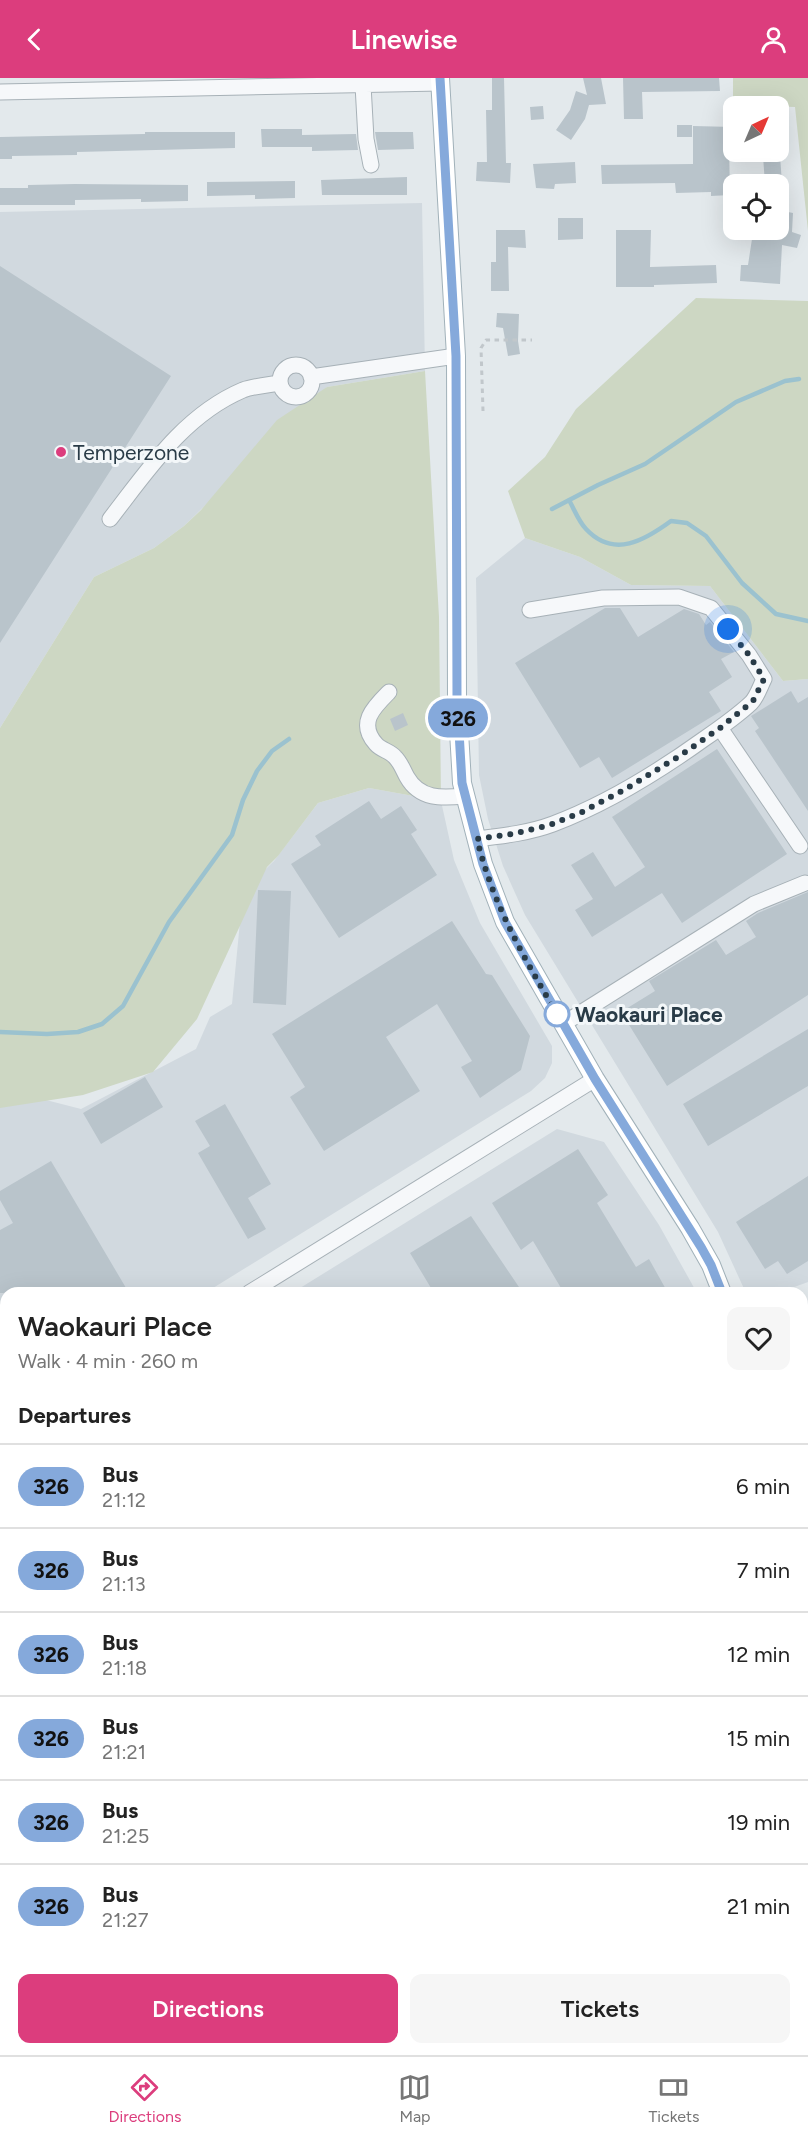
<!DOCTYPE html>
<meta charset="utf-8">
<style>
:root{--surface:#fff;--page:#f6f6f6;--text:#222;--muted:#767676;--line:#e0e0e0;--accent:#dc3d7d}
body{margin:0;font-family:Figtree,sans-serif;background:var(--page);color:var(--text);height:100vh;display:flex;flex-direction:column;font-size:22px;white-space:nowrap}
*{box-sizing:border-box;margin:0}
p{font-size:20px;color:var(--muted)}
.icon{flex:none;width:33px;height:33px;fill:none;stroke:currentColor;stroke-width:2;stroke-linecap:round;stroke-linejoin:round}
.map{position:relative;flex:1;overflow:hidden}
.details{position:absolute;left:0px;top:1209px;width:808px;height:768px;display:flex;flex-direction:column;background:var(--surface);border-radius:18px 18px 0 0;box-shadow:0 6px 24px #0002}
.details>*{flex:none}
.badge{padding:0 12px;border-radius:20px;font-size:21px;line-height:39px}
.needle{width:39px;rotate:44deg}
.controls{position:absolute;left:723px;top:18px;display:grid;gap:12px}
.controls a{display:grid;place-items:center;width:66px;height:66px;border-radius:12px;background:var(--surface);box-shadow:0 6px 24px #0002;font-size:30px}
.you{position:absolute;width:30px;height:30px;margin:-15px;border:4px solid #fff;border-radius:50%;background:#1a73e8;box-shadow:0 0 0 9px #1a73e833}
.map>.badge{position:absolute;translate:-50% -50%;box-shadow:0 0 0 3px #fff}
h2{padding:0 18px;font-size:22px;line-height:54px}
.round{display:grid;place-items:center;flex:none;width:63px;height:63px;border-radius:12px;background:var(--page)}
.overview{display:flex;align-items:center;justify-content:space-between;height:102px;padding:0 18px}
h1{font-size:28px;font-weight:600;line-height:45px}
.cta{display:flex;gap:12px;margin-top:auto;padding:12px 18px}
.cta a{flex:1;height:69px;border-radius:12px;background:var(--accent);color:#fff;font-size:24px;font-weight:600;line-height:69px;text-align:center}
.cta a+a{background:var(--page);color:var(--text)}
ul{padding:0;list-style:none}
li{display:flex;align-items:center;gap:18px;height:84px;padding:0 18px;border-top:2px solid var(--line)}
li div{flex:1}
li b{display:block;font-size:22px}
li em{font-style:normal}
li .badge{min-width:66px;font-weight:700;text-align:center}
header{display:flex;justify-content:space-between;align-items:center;height:78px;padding:0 18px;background:var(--accent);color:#fff;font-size:27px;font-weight:600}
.tabs{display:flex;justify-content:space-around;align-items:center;height:84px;border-top:2px solid var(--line);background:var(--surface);font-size:16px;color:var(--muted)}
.tabs a{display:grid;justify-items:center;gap:3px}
.tabs .on{color:var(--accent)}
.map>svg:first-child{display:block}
.built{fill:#d1d9df}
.green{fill:#cdd7c3}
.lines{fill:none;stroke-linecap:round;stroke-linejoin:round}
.stream{stroke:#9bc2cf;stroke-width:4.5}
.building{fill:#b9c4cb}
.minor-casing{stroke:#a7b1b7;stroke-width:17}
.major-casing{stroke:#a1b1b9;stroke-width:20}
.path{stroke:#c1c7cb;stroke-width:3;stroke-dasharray:4.5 4.5;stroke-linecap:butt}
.minor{stroke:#f6f8fa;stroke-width:15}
.major{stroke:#fff;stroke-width:18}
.line-casing{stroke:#fff;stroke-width:14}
.line{stroke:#85a9db;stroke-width:9}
.walk{stroke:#293b47;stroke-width:6;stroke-dasharray:0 10.8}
.poi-dot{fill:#dc3d7d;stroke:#f3f7f9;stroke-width:2}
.stop-dot{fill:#fff;stroke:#85a9db;stroke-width:3}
.labels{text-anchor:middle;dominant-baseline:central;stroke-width:6;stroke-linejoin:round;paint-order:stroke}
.poi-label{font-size:21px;fill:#293b47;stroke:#f3f7f9;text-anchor:start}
.stop-label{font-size:21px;font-weight:bold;fill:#293b47;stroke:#f3f7f9;text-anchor:start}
</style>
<header><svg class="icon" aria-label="back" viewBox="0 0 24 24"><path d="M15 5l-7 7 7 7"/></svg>Linewise<svg class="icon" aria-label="person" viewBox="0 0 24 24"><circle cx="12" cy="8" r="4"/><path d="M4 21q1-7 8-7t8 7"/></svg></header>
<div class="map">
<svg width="808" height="1977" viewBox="0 0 808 1977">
<rect width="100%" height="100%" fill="#e3e9ec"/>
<path class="built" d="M422,125L425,293L327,309L184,448L154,470L94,499L0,650V134Z
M525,460L580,479L631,507L710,508L783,603L808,601V1204L778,1215H746L718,1154L525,837L503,788L488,741L479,697L476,500Z
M369,710L441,723L454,782L480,845L552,968V985L545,1000L531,1013L205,1215H6V1285L0,1283V1014L7,1012L81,1031L196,971L210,939L232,926L243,813L274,783L318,725Z
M557,1051L604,1064L659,1147L697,1215H292Z
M0,1733H6V1971H760V1977H0Z"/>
<path class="green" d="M733,0H808V153L795,29L733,27Z
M696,220L808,223V601L783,603L710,508L631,507L580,479L525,460L508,413L545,379L576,331Z
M425,293L439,539L441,723L369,710L318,725L278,778L267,789L197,941L153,994L83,1017L0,1030V650L94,499L154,470L184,448L201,432L277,342L327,309Z
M803,1492H808V1560L803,1561Z
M808,1590V1674L803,1686V1592Z
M0,1647L6,1648V1733L0,1732Z"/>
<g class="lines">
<path class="stream" d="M569,422C574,431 579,444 586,451C614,481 645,462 671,443L687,445L706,458L742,505L776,536L808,543
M552,431L598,407L645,386L736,324L785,303L799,301
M0,954L47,956L78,954L102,946L123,928L169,844L232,757L243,722L257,693L272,673L289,661
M0,1690L6,1691"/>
</g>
<path class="building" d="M492,0H504L506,85H511L510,105L476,103L477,84H487L486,32H492Z
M583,0H601L606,26L589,27L585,41L571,62L556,52L570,32L576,13L587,17Z
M623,0H719L720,13L642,14L643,41H624Z
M543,28L544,41L531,42L530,29Z
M677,47H692V59H677Z
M693,48L734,49V67H729L730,117L711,118V114L676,115L675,105L602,106L601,87L693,86Z
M261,51H302V57L356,56L358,72L312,73V69H262Z
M145,54H235V70L77,74V77L12,78V81H0V59L145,56Z
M375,54H413L414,71L378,72Z
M780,77L782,106H765L763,78Z
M575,84L576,105L555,106L554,111L536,110L533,86Z
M407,99V117H322L321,102Z
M295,103V120L255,121V117L207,118V104Z
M75,106L188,107V123L141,124V121L75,122V127H0V110H28V107Z
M778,132L793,135L792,154L801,157L797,170L782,167L780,206L740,203L741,187H748L752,161L730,152H778Z
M558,140H583V161L558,162Z
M496,152H525L526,170L508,169L509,213H491V184H496Z
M616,152H651L650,189L716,187L717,205L654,207V209H616Z
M0,188L171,298L0,565Z
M497,235L519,236L518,263L520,276L508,278L503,250L496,249Z
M605,530H620L638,559L684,531L699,536L706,547L710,544L734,574L721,581L732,599L709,614L721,633L612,700L599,679L580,690L515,585Z
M791,613L798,625L808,619V733L755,653L759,650L751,638Z
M403,635L408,647L395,653L390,641Z
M717,671L787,776L682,845L662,815L592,859L575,832L593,821L571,787L593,774L615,809L645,789L612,739Z
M369,723L381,741L401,728L417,752L411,756L437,797L339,860L291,786L321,767L315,758Z
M258,812L291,813L286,927L253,925Z
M808,814V917L667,1008L621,934L655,913L649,903L716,862L726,877L756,859L746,843L758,835Z
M452,843L486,896L492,897L530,958L521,992L480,1020L461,989L472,983L437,926L386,959L420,1013L324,1073L290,1019L305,1009L272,956Z
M808,951V1008L708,1068L683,1026Z
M145,999L163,1029L101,1066L83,1035Z
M225,1026L271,1106L248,1120L266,1151L248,1161L198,1075L210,1068L195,1043Z
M578,1071L608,1117L597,1125L636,1189L649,1181L668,1215H564L533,1163L521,1172L492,1125Z
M51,1083L129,1215H0V1152L13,1145L0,1122V1113Z
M808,1098V1183L787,1196L778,1183L765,1191L736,1144Z
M471,1138L523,1215H434L410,1175Z"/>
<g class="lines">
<defs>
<path id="minor" d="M363,7L366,61L371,87
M0,14L440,5
M280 303a16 16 0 1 1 32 0a16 16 0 1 1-32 0Z
M311,299L456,278
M110,441C148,392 184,337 243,312C254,308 268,307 280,305
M389,614C374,629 357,645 376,666C381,672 390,673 395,679C401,685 403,692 407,699C420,722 442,720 465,718
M720,650L800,768
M477,761C502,758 529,755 553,746C606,726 658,694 704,661C720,650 737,638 751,625C757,619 760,609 764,601L749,577L711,530L679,519L603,520L530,532
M563,946L754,826L805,805
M249,1215L595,1001
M802,1582L808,1579
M0,1802H6"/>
<path id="major" d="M440,0L456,278L457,619L462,705L483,786L505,844L595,1001L690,1150L711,1187L722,1215
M780,1971V1977"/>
</defs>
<use href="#minor" class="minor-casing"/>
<use href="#major" class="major-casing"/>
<path class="path" d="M483,333L481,270L486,262H532"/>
<use href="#minor" class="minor"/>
<use href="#major" class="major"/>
</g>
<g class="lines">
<defs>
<path id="line" d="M440,0L456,278L457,619L462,705L483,786L505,844L595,1001L701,1169L711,1187L722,1215"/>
</defs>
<use href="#line" class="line-casing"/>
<use href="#line" class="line"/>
<path class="walk" d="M557,936C523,878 493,827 477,761L512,756L550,747L582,734L624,712L681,677L720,650L753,623L764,601L749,577L728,551"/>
</g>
<circle class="poi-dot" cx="61" cy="374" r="6"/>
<circle class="stop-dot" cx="557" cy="936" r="12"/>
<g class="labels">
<g class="poi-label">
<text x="73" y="374">Temperzone</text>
</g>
<g class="stop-label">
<text x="575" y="936">Waokauri Place</text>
</g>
</g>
</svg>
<div class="controls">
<a><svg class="needle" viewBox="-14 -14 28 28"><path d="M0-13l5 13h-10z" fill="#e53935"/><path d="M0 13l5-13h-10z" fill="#767676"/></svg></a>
<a><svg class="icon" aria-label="locate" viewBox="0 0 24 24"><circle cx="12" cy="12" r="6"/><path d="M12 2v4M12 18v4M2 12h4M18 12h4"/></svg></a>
</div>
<div class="you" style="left:728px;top:551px"></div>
<b class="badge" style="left:458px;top:640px;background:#85a9db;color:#111">326</b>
<section class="details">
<div class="overview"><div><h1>Waokauri Place</h1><p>Walk · 4 min · 260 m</p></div><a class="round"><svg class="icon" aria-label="heart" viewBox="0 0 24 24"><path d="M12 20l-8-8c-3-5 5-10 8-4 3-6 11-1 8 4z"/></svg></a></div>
<h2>Departures</h2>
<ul>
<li><span class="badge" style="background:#85a9db;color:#111">326</span><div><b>Bus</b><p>21:12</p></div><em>6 min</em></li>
<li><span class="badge" style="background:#85a9db;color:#111">326</span><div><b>Bus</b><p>21:13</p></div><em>7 min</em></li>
<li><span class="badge" style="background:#85a9db;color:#111">326</span><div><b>Bus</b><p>21:18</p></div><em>12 min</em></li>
<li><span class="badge" style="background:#85a9db;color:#111">326</span><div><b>Bus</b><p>21:21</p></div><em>15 min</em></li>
<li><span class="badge" style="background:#85a9db;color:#111">326</span><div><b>Bus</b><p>21:25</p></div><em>19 min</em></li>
<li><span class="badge" style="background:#85a9db;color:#111">326</span><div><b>Bus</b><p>21:27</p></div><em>21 min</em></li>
</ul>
<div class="cta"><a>Directions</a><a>Tickets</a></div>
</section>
</div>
<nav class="tabs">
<a class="on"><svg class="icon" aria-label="directions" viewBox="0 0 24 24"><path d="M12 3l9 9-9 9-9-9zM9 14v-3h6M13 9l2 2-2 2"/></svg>Directions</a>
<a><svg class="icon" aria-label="map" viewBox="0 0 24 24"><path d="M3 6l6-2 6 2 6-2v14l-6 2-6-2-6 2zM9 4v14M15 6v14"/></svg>Map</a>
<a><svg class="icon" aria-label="tickets" viewBox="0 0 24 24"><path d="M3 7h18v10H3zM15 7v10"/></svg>Tickets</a>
</nav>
